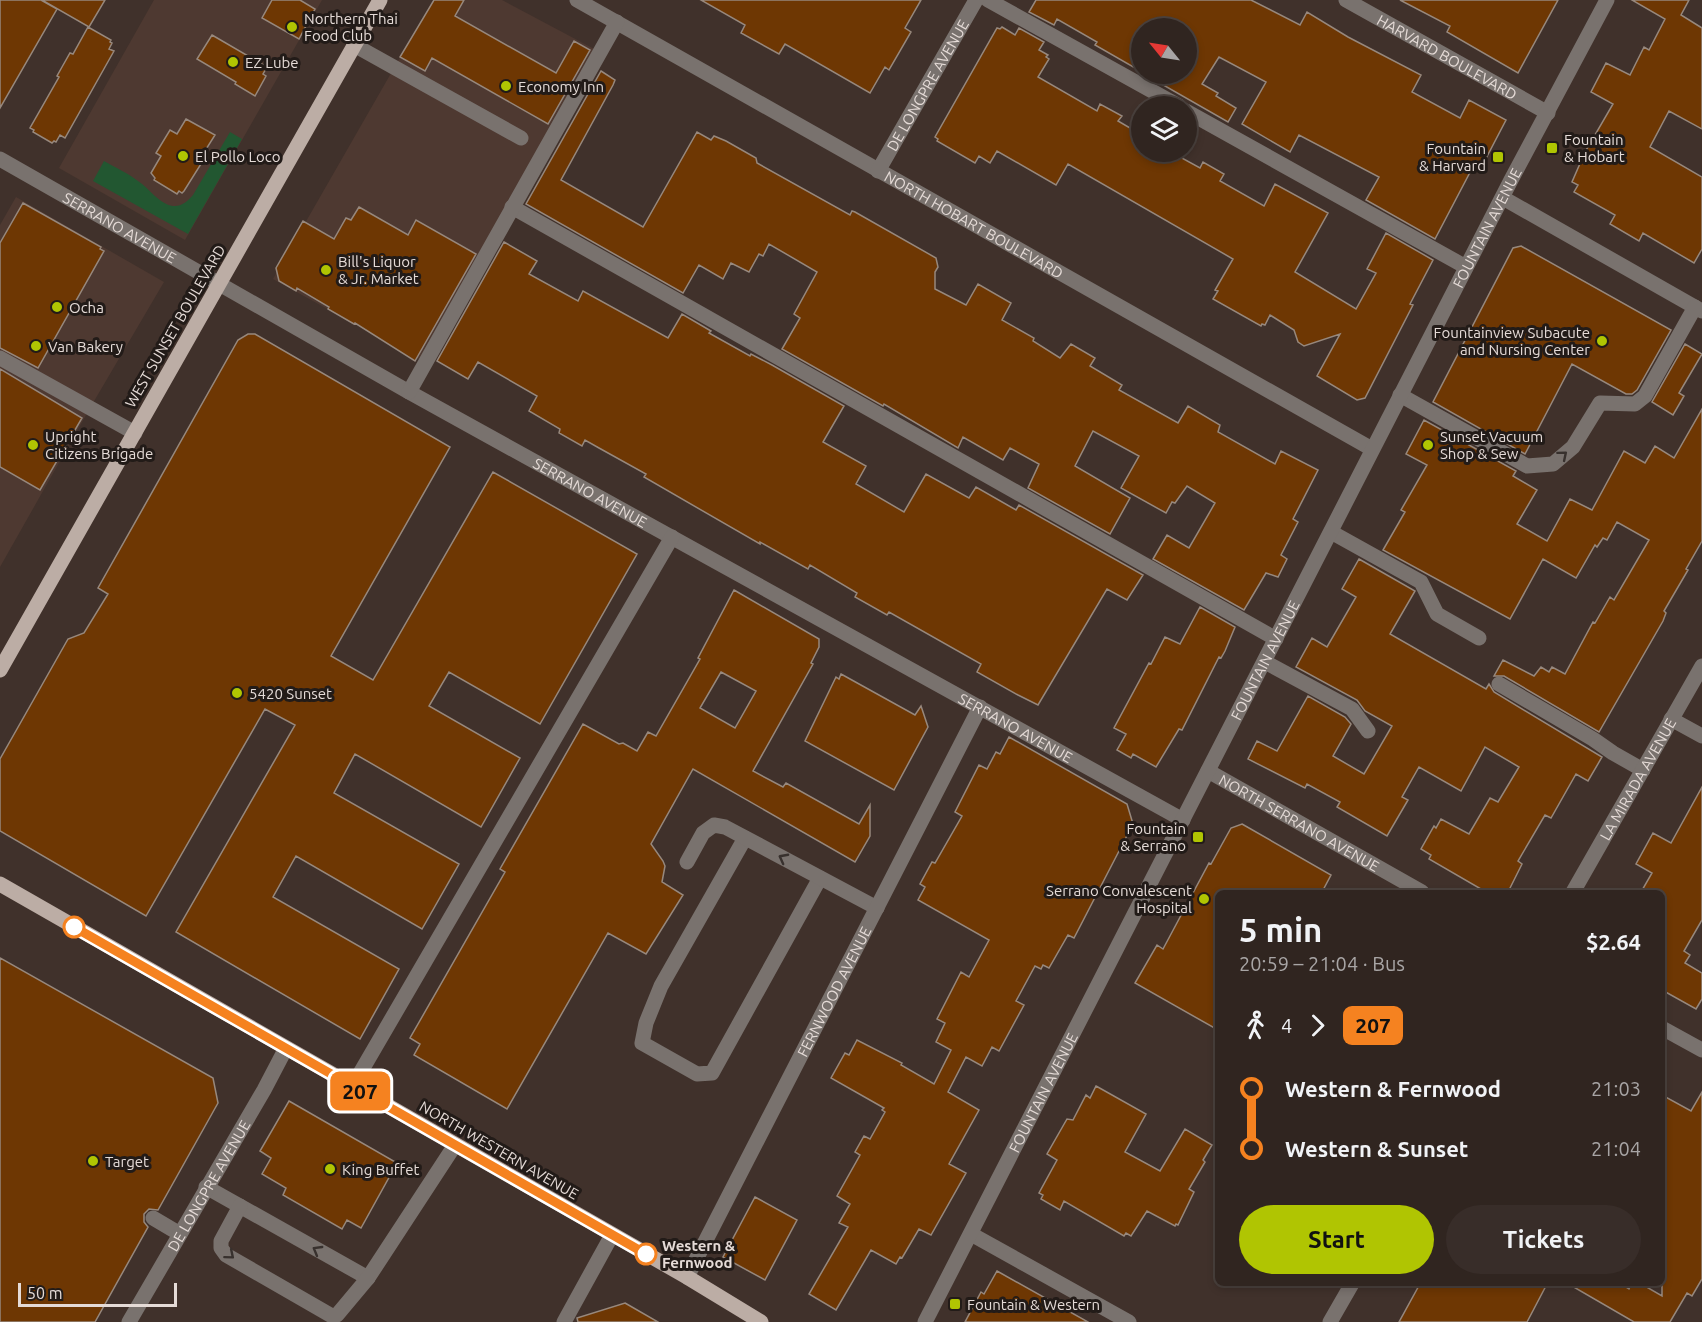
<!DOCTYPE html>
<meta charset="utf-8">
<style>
:root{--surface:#302520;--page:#382d29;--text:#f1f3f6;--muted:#a8a5a5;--line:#4b423e;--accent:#b0c502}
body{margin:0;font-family:Ubuntu,sans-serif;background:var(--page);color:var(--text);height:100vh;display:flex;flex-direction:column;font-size:22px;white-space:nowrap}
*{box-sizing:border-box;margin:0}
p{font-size:20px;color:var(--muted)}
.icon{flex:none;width:33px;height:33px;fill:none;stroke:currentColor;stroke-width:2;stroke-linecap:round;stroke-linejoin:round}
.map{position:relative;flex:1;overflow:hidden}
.panel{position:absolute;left:1215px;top:890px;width:450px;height:396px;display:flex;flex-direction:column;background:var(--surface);border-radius:9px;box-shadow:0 3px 9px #0003,0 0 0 2px var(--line)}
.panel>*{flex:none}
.badge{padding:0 12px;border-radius:9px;font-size:21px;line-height:39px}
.needle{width:39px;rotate:300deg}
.tools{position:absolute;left:1131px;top:18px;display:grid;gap:12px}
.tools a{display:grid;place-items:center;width:66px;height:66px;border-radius:50%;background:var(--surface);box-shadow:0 3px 9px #0003,0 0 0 2px var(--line);font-size:30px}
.scale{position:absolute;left:18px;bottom:15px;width:159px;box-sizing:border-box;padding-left:6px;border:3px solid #e5dbd7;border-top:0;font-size:16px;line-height:21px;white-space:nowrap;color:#e5dbd7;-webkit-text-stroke:4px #221b18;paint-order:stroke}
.map>.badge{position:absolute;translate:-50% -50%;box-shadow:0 0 0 3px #fff}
.legs{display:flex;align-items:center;gap:9px;height:66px;padding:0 24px;font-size:20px}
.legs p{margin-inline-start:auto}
.overview{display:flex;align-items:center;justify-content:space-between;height:102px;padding:0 24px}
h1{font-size:33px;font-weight:600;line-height:45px}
.primary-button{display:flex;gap:12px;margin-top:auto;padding:12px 24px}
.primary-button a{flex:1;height:69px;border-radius:36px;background:var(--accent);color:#111;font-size:24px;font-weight:600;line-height:69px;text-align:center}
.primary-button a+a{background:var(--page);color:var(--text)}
ul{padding:0 24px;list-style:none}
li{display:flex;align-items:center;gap:21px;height:60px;font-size:22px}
li i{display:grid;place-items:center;width:9px;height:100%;margin:0 8px;background:currentColor}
li i::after{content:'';width:15px;height:15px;margin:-8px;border:4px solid;border-radius:50%;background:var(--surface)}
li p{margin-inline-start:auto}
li:first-child i{background:linear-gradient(#0000 50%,currentColor 0)}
li:last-child i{background:linear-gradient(currentColor 50%,#0000 0)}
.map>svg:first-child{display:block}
.built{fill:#4e3931}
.green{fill:#225731}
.building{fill:#6e3703;stroke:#97887d;stroke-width:1.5;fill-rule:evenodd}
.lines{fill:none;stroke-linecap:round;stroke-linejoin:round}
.minor{stroke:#79726e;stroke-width:15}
.major{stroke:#bcada5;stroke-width:15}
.oneway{stroke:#38312e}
.line-1-casing{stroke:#fff;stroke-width:14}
.line-1{stroke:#f58220;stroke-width:9}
.poi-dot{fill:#b0c502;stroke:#221b18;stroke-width:2}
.stop-1-dot{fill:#fff;stroke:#f58220;stroke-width:3}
.labels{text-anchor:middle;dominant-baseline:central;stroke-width:6;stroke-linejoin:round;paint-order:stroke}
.poi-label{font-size:15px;fill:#e5dbd7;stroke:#221b18;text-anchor:start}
.street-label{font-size:15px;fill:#e5dbd7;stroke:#221b18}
.stop-label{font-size:15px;font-weight:bold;fill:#e5dbd7;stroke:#221b18;text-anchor:start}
</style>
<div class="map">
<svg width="1702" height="1322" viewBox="0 0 1702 1322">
<rect width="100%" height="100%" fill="#40312b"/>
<path class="built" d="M154,0H322L185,240L59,168Z
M433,0H502L596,50L422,361L273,279Z
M16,197L164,282L90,408L0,567V225Z"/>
<path class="green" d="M230,132L242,139L188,234L93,181L104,161C116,168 128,173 138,181C149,188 159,204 173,206C181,207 188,201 193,195Z"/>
<path class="building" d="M0,0H41L57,9L0,108Z
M42,0H105L89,27Z
M272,0H300L315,9L299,39L262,18Z
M434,0H464L455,16L556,73L574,41L590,50L548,124L432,58L425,71L400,57Z
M701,0H921L905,28L911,32L889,70L885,67L870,93L785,44L779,54L741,33L745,25Z
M1036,0H1251L1300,25L1307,12L1348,37L1421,75L1412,92L1460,118L1469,100L1506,120L1483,164L1476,161L1435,239L1366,200L1379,177L1299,135L1290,152L1242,124L1266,82L1219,57L1202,84L1218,93L1216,96L1236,108L1228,122L1144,74H1186V28H1142V72L1095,45L1097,42L1057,19L1054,25L1029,12Z
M1400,0H1558L1518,73L1447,32L1450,26Z
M1632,0H1689L1681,15L1702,28V129L1669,111L1650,147L1702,177V249L1694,263L1643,233L1639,241L1610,224L1615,215L1574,192L1578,185L1572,182L1585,152L1613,104L1591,92L1606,63L1630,75L1644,47L1649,50L1665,19Z
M88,27L111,40L110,42L112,43L109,49L114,51L65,138L60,135L56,142L54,141L52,143L33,132L34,130L30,128L59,77L57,76L62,67L70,53L73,54Z
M1002,27L1015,35L1019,28L1044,42L1039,50L1048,55L1046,57L1049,59L1038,77L1097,111L1100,104L1122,116L1118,121L1142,135V152H1171L1200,168L1203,162L1224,174L1220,181L1264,206L1275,184L1328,213L1295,272L1356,309L1376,273L1367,269L1386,233L1433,260L1410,304L1413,305L1365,398L1357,400L1317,376L1340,334L1304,346L1298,342L1294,330L1270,315L1265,325L1262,324L1261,326L1213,299L1218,291L1215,290L1233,259L1068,164L1056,185L997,151L990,163L979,156L975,163L937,141L938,139L935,137L997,28L1000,29Z
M212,35L267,67L263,74L266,76L255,96L235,84L236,82L197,59Z
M601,71L615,80L613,85L561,180L643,227L697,132L711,140L714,136L726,141L756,158L757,163L850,215L852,211L855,212L936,258L938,267L935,272V289L966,305L978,284L1011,303L1002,320L1034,338L1033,341L1060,358L1071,344L1095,358L1090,366L1122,385L1119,390L1178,423L1188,406L1220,425L1218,432L1275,464L1281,451L1318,470L1293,519L1298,522L1281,555L1287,559L1278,577L1266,573L1244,610L1153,559L1167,535L1189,548L1215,503L1187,486L1175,503L1172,502L1166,513L1121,488L1139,456L1093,431L1075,466L1130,498L1110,534L1028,488L1039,464L1010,448L1003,460L963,437L958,448L884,404L883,406L782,349L800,318L794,314L817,272L769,244L763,256L759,254L749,272L731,263L723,279L699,265L683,293L526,204Z
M186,119L215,135L203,154L206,156L184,191L182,193L179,191L177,194L154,180L155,178L151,173L161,156L156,153L170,130L177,134Z
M23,203L101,247L100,249L104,251L38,368L0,348V243Z
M359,207L408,235L416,220L476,254L415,361L355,323L354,324L328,309L329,307L297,288L296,291L279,281L276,268L303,221L334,239L346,218L351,220Z
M504,242L537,261L529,274L578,301L583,291L668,338L682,314L711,331L709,333L750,356L751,354L772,365L844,406L823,442L866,466L856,484L904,512L926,474L969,498L976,487L1016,510L1019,505L1143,575L1127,600L1107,589L1038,705L1018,695L977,672L981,664L889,612L887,615L855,597L857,593L810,565L808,569L760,542V544L644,477L646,474L599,448L585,440L582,446L559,433L560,429L529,411L537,396L478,362L468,379L437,361Z
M1521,246L1671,330L1637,390L1632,394H1626L1572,364L1525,454L1433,402L1513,248Z
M248,334H255L450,447L331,656L373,680L493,472L637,554L540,724L449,672L429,706L520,758L481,827L355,754L334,793L459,864L422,929L296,856L273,897L399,969L360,1039L176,932L295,725L265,709L146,916L0,831V759L68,639L84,633L108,594L98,588L238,340Z
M1685,344L1702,354L1679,393L1684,396L1673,415L1652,402Z
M0,369L82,418L40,490L0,467Z
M1702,409V541L1686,569L1688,570L1664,611L1666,613L1663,621L1599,732L1504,676H1494L1503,660L1534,676L1541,667L1549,672L1552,667L1565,674L1593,622L1595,623L1610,597L1614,600L1649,540L1617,522L1607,540L1603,538L1597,547L1595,545L1576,578L1543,559L1510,619L1383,550L1405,512L1401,510L1427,465L1406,454L1424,420L1516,471L1513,476L1537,490L1517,524L1547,541L1570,499L1592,510L1624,451L1645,463L1655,446L1674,458Z
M1359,559L1415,591L1390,634L1486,689L1489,684L1494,692L1602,757L1588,781L1576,774L1551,818L1545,815L1518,861L1522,864L1508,892H1486L1429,859L1431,855L1421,849L1434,826L1436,828L1441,819L1469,834L1490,798L1498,802L1519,767L1485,747L1461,791L1419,767L1402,797L1408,800L1387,836L1337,807L1340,802L1307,784L1305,788L1248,759L1257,741L1277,751L1308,696L1345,717L1351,724L1333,756L1364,774L1392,726L1365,711L1357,700L1296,667L1312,638L1327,647L1356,597L1342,589Z
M734,590L819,639V647L811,663L813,664L753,771L783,787L786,783L859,824L870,805V836L855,862L693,769L651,844L663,861L665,866L662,882L683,895L646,954L608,933L507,1109L414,1055L420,1044L410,1038L505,872L500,869L583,724L619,744L623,743L637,751L648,732L656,736L700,659L698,658ZM721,672L756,691L735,728L700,708Z
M1200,607L1235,627L1225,651L1221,658L1219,657L1182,730L1179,729L1156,767L1133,754L1131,758L1117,750L1126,734L1114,728L1149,663L1151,664L1165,637L1180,644Z
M841,674L915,715L921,706L928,727L894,790L805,741L836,677L839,679Z
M1009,737L1127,804L1133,824L1074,938L1068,935L1049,968L1043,965L1041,969L1035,966L1016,1001L1024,1005L999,1051L992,1047L982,1066L966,1057L948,1092L979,1110L949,1164L966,1173L931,1235L919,1229L902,1258L900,1257L896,1264L871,1250L836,1310L809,1294L848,1227L839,1223L850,1204L837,1196L860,1155L855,1152L864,1136L870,1139L885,1112L882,1110L884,1108L831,1078L845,1053L849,1055L857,1040L902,1063L901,1065L934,1084L951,1050L936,1042L945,1023L937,1019L961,972L969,977L989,940L918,900L925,887L920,884L932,862L935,863L962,816L955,812L979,765L987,769L996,752L1000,754Z
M1702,787V920L1684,951L1690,955L1685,963L1702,973V999L1696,1009L1662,990V892H1641L1652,873L1636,864L1653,833L1671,843Z
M1242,824L1331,875L1322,892H1218V1030L1135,983L1157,945L1163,949L1209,863L1211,864L1231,828Z
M0,958L213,1078L218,1103L158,1210L149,1209L144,1214V1222L148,1227L95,1322H0Z
M1096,1086L1146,1114L1125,1152L1160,1171L1185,1129L1212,1145L1203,1160L1205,1162L1189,1189L1194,1192L1178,1225L1176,1224L1175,1226L1147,1211L1131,1236L1126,1233L1124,1236L1064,1201L1060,1210L1041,1199L1043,1195L1039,1193L1057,1160L1047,1154L1067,1119L1073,1120L1086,1095L1090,1098Z
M1702,1092V1279L1692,1296L1687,1293L1670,1322H1634L1565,1282H1618L1629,1289L1632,1282H1638L1662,1296V1095L1691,1111Z
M289,1101L397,1163L361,1228L347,1220L342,1229L283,1195L286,1188L262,1174L271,1158L260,1151Z
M755,1197L797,1220L765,1280L723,1257Z
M997,1271L1088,1322H965L981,1292L984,1294Z
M1421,1282H1548L1527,1322H1399Z
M625,1303L658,1322H578L577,1318Z"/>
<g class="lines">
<g class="minor">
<path id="s1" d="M577,0L1372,449"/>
<path d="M988,0L1179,106"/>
<path id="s2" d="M1346,0L1548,113"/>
<path d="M354,45L521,138"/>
<path d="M1186,111L1466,267"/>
<path id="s3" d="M0,159L409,392L1183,820"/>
<path id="s4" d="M878,171L976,0"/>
<path d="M1503,198L1702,311"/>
<path d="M512,207L1276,639"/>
<path d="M0,358L135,433"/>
<path d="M409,392L617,22"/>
<path d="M1400,395L1527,466L1553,464L1573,447L1600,403L1635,404L1645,396L1695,307"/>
<path d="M1331,532L1421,582L1437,614L1479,638"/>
<path d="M1265,662L1352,709L1368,731"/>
<path d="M1499,684L1593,739L1613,753L1643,770"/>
<path d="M1671,719L1702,736"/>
<path id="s5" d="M1208,771L1422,892"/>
<path d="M745,838L661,986L646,1023L642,1043L697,1074L712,1073L820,878"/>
<path d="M687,862L703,833L714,825L725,827L877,908"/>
<path id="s6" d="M1573,892L1702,666"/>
<path d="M1662,1028L1702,1050"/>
<path d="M352,1087L672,537"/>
<path d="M206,1187L368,1278"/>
<path d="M240,1206L221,1241V1248L226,1255L332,1316L337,1315L368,1278L455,1145"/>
<path d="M153,1218L180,1234"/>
<path d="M971,1234L1129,1322"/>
<path id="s7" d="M687,1277L980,707"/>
<path id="s8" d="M129,1322L264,1090L286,1048"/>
<path d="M564,1322L612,1235"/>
<path id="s9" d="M925,1322L1511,180L1607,0"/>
<path d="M1330,1322L1353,1282"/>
</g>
<path class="major" d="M0,670L380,0
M0,884L687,1277L761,1322"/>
</g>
<defs><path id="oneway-chevron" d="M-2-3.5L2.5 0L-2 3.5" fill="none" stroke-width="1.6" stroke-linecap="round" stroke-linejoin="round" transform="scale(1.5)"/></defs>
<g class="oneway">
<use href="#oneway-chevron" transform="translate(1563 455) rotate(-40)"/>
<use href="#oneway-chevron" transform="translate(783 858) rotate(-152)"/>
<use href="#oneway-chevron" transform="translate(317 1250) rotate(-150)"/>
<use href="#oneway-chevron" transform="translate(230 1255) rotate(40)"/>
</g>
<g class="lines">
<defs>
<path id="line-1" d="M74,927L646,1254"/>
</defs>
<use href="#line-1" class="line-1-casing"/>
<use href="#line-1" class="line-1"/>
</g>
<g class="poi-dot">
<circle cx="292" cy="27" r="6"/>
<circle cx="233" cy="62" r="6"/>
<circle cx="506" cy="86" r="6"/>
<rect x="1546" y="142" width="12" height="12" rx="3"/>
<circle cx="183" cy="156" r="6"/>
<rect x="1492" y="151" width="12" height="12" rx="3"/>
<circle cx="326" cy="270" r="6"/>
<circle cx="57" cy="307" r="6"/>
<circle cx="1602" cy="341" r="6"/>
<circle cx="36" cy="346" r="6"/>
<circle cx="33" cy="445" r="6"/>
<circle cx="1428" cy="445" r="6"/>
<circle cx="237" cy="693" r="6"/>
<rect x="1192" y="831" width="12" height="12" rx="3"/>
<circle cx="1204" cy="899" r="6"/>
<circle cx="93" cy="1161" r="6"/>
<circle cx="330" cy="1169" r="6"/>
<rect x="949" y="1298" width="12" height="12" rx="3"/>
</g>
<g class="stop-1-dot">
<circle cx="74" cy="927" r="10"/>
<circle cx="646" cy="1254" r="10"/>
</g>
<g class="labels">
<g class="poi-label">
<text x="304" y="18">Northern Thai<tspan x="304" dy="17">Food Club</tspan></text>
<text x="245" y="62">EZ Lube</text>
<text x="518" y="86">Economy Inn</text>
<text x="1564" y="139">Fountain<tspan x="1564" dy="17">&amp; Hobart</tspan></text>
<text x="1486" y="148" text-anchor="end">Fountain<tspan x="1486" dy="17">&amp; Harvard</tspan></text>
<text x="195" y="156">El Pollo Loco</text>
<text x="338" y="261">Bill's Liquor<tspan x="338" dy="17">&amp; Jr. Market</tspan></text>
<text x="69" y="307">Ocha</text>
<text x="1590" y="332" text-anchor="end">Fountainview Subacute<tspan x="1590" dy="17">and Nursing Center</tspan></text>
<text x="48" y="346">Van Bakery</text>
<text x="45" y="436">Upright<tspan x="45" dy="17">Citizens Brigade</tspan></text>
<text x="1440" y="436">Sunset Vacuum<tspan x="1440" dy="17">Shop &amp; Sew</tspan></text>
<text x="249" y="693">5420 Sunset</text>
<text x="1186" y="828" text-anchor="end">Fountain<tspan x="1186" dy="17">&amp; Serrano</tspan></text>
<text x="1192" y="890" text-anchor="end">Serrano Convalescent<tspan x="1192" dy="17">Hospital</tspan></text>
<text x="105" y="1161">Target</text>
<text x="342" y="1169">King Buffet</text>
<text x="967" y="1304">Fountain &amp; Western</text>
</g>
<g class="street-label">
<text stroke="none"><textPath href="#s2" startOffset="116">HARVARD BOULEVARD</textPath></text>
<text stroke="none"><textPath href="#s4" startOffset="99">DE LONGPRE AVENUE</textPath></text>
<text stroke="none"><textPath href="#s1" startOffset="456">NORTH HOBART BOULEVARD</textPath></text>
<text stroke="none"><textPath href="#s3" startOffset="138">SERRANO AVENUE</textPath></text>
<text stroke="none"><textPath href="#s9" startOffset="1230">FOUNTAIN AVENUE</textPath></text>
<text transform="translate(175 326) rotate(-60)">WEST SUNSET BOULEVARD</text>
<text stroke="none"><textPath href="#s3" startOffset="678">SERRANO AVENUE</textPath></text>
<text stroke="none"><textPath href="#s9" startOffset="744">FOUNTAIN AVENUE</textPath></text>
<text stroke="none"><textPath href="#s3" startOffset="1164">SERRANO AVENUE</textPath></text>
<text stroke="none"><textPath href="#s6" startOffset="130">LA MIRADA AVENUE</textPath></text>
<text stroke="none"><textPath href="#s5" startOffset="105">NORTH SERRANO AVENUE</textPath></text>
<text stroke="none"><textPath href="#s7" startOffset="321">FERNWOOD AVENUE</textPath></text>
<text stroke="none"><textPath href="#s9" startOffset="258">FOUNTAIN AVENUE</textPath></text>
<text transform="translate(499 1150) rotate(30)">NORTH WESTERN AVENUE</text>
<text stroke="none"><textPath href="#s8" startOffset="158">DE LONGPRE AVENUE</textPath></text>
</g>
<g class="stop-label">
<text x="662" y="1245">Western &amp;<tspan x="662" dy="17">Fernwood</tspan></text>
</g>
</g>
</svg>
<div class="tools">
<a><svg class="needle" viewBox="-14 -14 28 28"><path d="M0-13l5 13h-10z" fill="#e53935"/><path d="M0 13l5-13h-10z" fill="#a8a5a5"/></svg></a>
<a><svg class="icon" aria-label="layers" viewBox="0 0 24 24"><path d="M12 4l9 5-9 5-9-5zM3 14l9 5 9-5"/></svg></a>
</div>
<div class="scale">50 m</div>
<b class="badge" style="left:360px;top:1091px;background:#f58220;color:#111">207</b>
<section class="panel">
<div class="overview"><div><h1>5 min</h1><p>20:59 – 21:04 · Bus</p></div><b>$2.64</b></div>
<div class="legs"><svg class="icon" aria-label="walk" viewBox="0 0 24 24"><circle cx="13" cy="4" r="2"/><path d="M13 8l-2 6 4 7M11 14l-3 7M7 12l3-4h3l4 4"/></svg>4<svg class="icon" aria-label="forward" viewBox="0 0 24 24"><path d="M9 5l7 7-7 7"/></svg><b class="badge" style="background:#f58220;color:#111">207</b></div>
<ul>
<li><i style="color:#f58220"></i><b>Western &amp; Fernwood</b><p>21:03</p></li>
<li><i style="color:#f58220"></i><b>Western &amp; Sunset</b><p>21:04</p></li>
</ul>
<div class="primary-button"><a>Start</a><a>Tickets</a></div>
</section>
</div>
